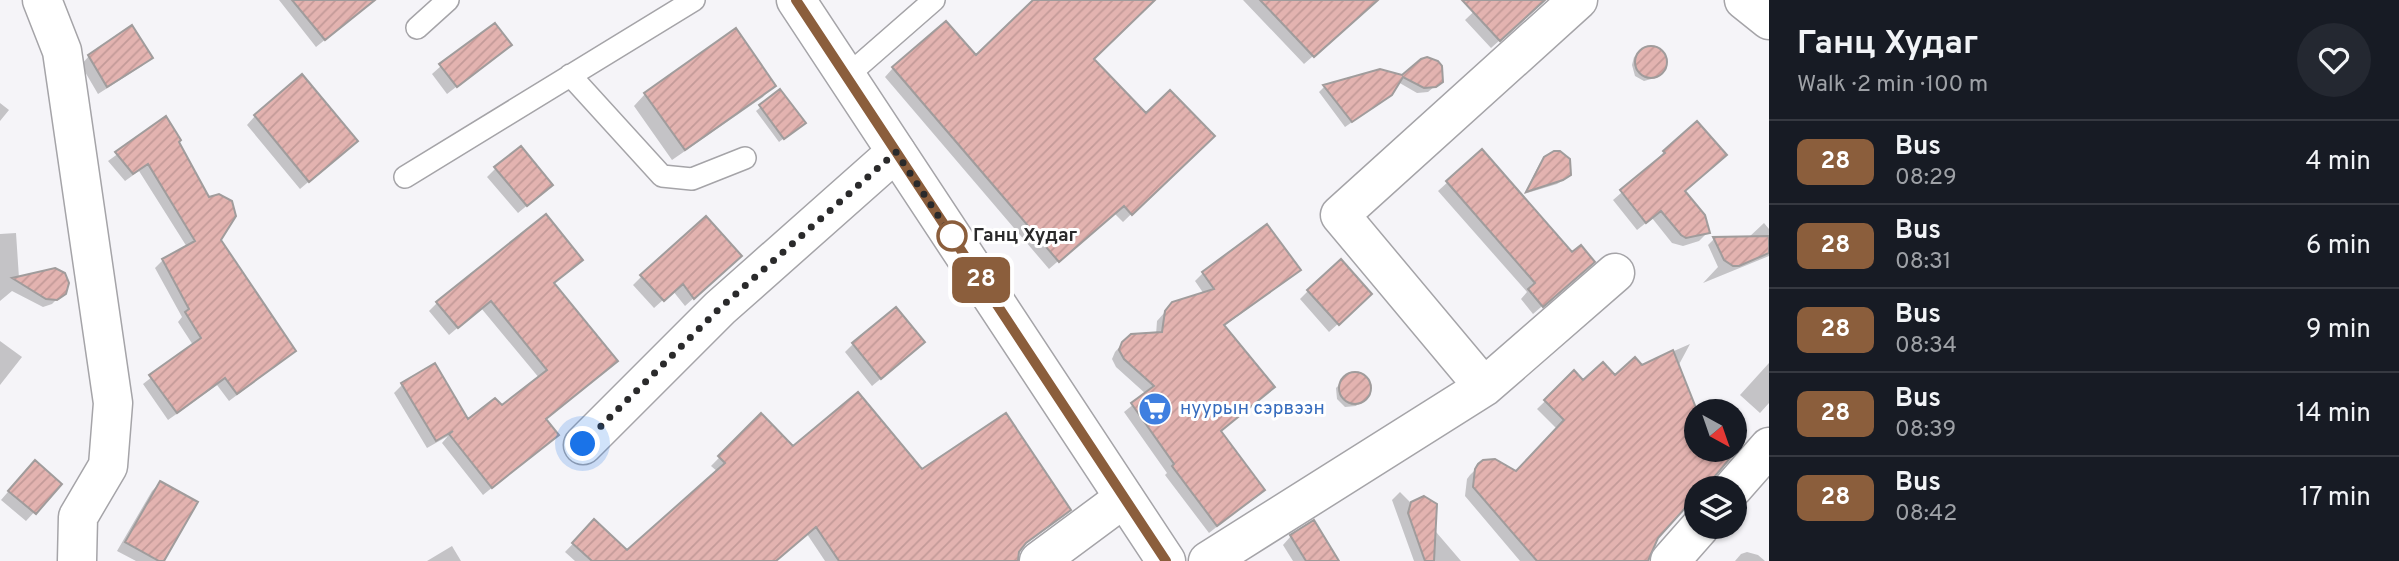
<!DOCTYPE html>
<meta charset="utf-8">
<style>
:root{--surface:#171b24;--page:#242831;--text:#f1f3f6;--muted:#9ea1a6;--line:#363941}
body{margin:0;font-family:Overpass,sans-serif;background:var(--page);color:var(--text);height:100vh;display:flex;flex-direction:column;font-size:26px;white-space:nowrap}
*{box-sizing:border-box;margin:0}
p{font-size:23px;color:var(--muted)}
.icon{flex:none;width:38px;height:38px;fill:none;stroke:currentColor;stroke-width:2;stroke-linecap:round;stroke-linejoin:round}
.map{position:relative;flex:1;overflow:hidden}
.details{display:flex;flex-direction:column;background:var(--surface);width:630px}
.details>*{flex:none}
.badge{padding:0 14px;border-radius:10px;font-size:24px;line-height:46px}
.needle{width:46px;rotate:140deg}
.controls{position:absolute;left:1684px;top:399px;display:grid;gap:14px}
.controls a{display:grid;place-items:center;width:63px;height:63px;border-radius:50%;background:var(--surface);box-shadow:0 2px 5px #0004;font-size:35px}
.you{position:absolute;width:35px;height:35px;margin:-18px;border:5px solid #fff;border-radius:50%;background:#1a73e8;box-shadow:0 0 0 10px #1a73e833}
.map>.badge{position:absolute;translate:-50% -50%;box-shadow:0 0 0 4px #fff}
.round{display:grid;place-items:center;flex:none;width:74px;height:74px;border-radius:37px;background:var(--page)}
.head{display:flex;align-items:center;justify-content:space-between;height:119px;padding:0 28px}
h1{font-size:33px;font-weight:700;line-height:52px}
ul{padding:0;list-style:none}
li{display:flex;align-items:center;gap:21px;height:84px;padding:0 28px;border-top:2px solid var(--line)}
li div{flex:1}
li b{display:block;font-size:26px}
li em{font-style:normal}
li .badge{min-width:77px;font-weight:700;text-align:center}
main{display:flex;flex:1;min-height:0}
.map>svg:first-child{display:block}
.shadow{fill:#0003}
.building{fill:url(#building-hatch);stroke:#a09c9c;stroke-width:2}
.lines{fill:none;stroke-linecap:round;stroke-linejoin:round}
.service-casing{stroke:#a5a4a8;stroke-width:24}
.minor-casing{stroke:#a5a4a8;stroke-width:41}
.secondary-casing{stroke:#a5a4a8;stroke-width:41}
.service{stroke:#fff;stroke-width:21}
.minor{stroke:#fff;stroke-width:38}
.secondary{stroke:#fff;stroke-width:38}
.line-casing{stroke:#fff;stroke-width:16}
.line{stroke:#8b5e3c;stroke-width:10}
.walk{stroke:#2a2a2b;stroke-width:7;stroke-dasharray:0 12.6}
.stop-dot{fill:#fff;stroke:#8b5e3c;stroke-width:3.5}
.labels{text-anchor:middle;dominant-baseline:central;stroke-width:6;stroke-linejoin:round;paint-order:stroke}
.stop-label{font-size:19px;font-weight:bold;fill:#2a2a2b;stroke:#fff;text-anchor:start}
.shop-label{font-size:19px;fill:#366cbe;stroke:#fff;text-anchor:start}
</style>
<main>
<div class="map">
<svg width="1769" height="561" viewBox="0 0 1769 561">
<defs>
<pattern id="building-hatch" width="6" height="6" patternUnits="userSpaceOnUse" patternTransform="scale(1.75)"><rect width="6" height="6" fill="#e3b3b0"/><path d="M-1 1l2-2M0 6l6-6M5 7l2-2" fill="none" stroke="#c39a98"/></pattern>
</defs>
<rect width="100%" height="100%" fill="#f5f4f8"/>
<path class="shadow" d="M279,0H361L357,14L316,47Z
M1036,0H1153L1091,59L1146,116L1212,136L1123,222L1114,213L1049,269L885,77L893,68L976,57Z
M1243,0H1377L1304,64Z
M1486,0H1545L1491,48L1465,20Z
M510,45L447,94L432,74L441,66Z
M1652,48L1662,53L1665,63L1655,78L1644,81L1635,76L1632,65L1634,57L1639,52Z
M89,56L151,58L142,66L98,94L81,65Z
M1380,71L1441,81L1428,92L1417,93L1398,82L1384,100L1345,127L1319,92L1324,87Z
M774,85L763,97L672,160L634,106L645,94Z
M780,91L799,127L779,142L756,111Z
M0,103L9,110L0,121Z
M255,116L347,149L300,189L247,125Z
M166,119L219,241L286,358L229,401L217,385L168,420L143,384L193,345L178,322L182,317L155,268L163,260L187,247L139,171L125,181L108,161Z
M1481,152L1584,270L1533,314L1521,299L1527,292L1438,191Z
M1664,152L1724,155L1683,192L1708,232L1699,241L1683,246L1672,243L1652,218L1637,230L1613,200L1657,162L1656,160Z
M1549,154L1565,179L1557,184L1524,194L1540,163Z
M496,168L542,193L518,213L487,177Z
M1764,223L1769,229V256L1703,283L1718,267L1708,245L1714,239L1748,238Z
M16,233L19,278L60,296L52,304L43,307L12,291L0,301V234Z
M731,264L685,306L673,291L654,308L633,285L642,276Z
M1203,273L1290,277L1223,327L1219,432L1263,490L1209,533L1165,475L1167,473L1124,412L1146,394L1116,367L1112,359L1115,352L1123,343L1156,335L1157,321L1173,303L1204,294L1195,281Z
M552,284L545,420L557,435L483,495L442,443L448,436L427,448L394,393L402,385L468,421L502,408L540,379L481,308L449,335L429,311L437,303Z
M1308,291L1362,302L1329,332L1300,299Z
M0,341L22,357L0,385Z
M853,344L914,351L872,386L845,352Z
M1690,344L1668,385L1696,450H1722L1725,453L1652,534L1657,540L1645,561H1520L1465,496L1467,479L1470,475L1483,462L1516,473L1557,429L1537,409L1574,373L1583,382L1614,377Z
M1769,363V403L1760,413L1740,395Z
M1352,372L1365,376L1368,381L1369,392L1356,406L1345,407L1337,399L1336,388Z
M761,415L793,449L922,471L1068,510L1020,548L1016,561H825L807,534L775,561H575L565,552L586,530L627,553L718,472L711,466Z
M26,471L60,484L26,521L1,500Z
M160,483L162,561H136L117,551L152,491Z
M1400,492L1412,504L1461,561H1414L1392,500Z
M1291,536L1337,561H1293L1283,545Z
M452,546L461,561H427Z
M1747,552L1758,555L1765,561H1735L1741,554Z"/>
<path class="building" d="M292,0H375L325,40Z
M1033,0H1155L1094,59L1146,113L1170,90L1215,136L1132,215L1124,206L1059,262L892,67L946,21L976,55Z
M1260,0H1378L1314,57Z
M1462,0H1545L1500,41Z
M495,23L512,45L457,87L439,64Z
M132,25L153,58L107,87L88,55Z
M736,28L776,86L685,150L644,93Z
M1635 62a16 16 0 1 1 32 0a16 16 0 1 1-32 0Z
M1427,57L1438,61L1442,66L1443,82L1436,87L1424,88L1403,77L1392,95L1352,122L1323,85L1380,69L1402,75L1421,59Z
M302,74L358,141L309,182L254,115Z
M780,89L806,123L784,139L759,105Z
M166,116L181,140L179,142L209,197L219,194L232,201L236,216L221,240L296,351L237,394L225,378L177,413L149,375L201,338L185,312L189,309L162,259L195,241L148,164L133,174L115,152Z
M1697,121L1727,155L1685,191L1705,215L1710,233L1686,238L1681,235L1661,211L1646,223L1620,190L1665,153L1663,151Z
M521,146L553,185L527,206L494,167Z
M1482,149L1572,252L1581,245L1595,262L1543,307L1528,289L1535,283L1446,181Z
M1554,151H1560L1570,159L1571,175L1563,180L1526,192L1544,157Z
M546,214L583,260L554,283L618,361L546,419L559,435L492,488L449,434L453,431L436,441L401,383L435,363L468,419L495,398L502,405L547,370L491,301L458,328L436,302Z
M706,216L742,256L694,299L683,284L664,301L640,275Z
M1267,224L1301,270L1224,325L1275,387L1221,431L1265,490L1217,526L1172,466L1174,464L1131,403L1154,386L1124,359L1119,350L1122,342L1131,334L1162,332L1165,311L1172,302L1214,289L1202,272Z
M1769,236V253L1739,266H1733L1724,260L1713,237Z
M1341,259L1372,294L1339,325L1307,290Z
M55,268L65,273L69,283L66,294L57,300L46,299L12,278Z
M896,307L925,342L881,379L852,343Z
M1673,350L1696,408V450H1737L1705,488H1696V496L1658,538L1648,561H1537L1473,487L1475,469L1478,464L1483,460L1495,459L1516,471L1564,420L1544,400L1574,370L1583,380L1603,362L1615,375L1635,357L1642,365Z
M1339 388a16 16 0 1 1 32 0a16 16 0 1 1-32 0Z
M858,392L922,469L1006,413L1071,510L1026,543L1019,552L1018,561H839L816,527L776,561H592L572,543L594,519L627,550L725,463L718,456L761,413L793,446Z
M35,460L62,484L36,514L8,491Z
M160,481L198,502L164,561H159L125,542Z
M1424,496L1437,504L1434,561H1425L1408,513L1411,502Z
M1314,520L1339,561H1306L1290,535Z"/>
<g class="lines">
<defs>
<path id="service" d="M417,28L448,0
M570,75L662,176L692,179L745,158
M847,76L934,0
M405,177L694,0"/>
<path id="minor" d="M42,0L62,51L113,403L108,466L78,517L77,561
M1744,0L1769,20
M1484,387L1340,215L1578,0
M583,445L720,308L896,152
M1733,488L1769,447
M1039,561L1124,498
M1208,561L1484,387L1615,273
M1670,561L1700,527"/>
<path id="secondary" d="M796,0L1166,561"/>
</defs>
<use href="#service" class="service-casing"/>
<use href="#minor" class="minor-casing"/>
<use href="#secondary" class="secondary-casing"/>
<use href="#service" class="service"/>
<use href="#minor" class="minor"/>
<use href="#secondary" class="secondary"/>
</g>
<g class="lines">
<defs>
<path id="line" d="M796,0L1166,561"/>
</defs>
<use href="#line" class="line-casing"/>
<use href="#line" class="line"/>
<path class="walk" d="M583,444L720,308L896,152L957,244L952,236"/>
</g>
<defs>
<symbol id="supermarket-disc" viewBox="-11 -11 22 22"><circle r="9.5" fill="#3f7fe0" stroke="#fff"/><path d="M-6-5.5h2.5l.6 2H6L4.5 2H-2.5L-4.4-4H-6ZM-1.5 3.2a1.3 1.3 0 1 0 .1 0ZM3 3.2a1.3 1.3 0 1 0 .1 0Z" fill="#fff"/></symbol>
</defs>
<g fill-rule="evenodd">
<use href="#supermarket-disc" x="1136" y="390" width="38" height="38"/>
</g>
<circle class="stop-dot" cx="952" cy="236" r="14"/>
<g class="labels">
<g class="stop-label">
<text x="973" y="236">Ганц Худаг</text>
</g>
<g class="shop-label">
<text x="1180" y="409">нуурын сэрвээн</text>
</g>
</g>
</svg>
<div class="controls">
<a><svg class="needle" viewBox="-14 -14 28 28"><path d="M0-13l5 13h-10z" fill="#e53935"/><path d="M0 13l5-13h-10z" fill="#9ea1a6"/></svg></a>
<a><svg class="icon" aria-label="layers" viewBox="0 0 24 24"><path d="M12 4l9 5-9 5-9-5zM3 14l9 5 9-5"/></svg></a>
</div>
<div class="you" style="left:583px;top:444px"></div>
<b class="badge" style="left:981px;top:280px;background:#8b5e3c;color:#fff">28</b>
</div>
<section class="details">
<div class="head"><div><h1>Ганц Худаг</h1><p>Walk · 2 min · 100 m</p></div><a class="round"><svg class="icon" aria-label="heart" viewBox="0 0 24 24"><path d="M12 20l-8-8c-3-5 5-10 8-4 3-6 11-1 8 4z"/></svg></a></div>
<ul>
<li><span class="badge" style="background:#8b5e3c;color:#fff">28</span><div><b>Bus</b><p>08:29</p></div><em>4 min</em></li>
<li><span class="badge" style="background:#8b5e3c;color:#fff">28</span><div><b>Bus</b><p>08:31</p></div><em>6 min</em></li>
<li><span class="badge" style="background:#8b5e3c;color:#fff">28</span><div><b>Bus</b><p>08:34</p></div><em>9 min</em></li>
<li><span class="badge" style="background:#8b5e3c;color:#fff">28</span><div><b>Bus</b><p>08:39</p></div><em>14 min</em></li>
<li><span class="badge" style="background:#8b5e3c;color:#fff">28</span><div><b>Bus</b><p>08:42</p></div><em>17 min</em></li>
</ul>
</section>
</main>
